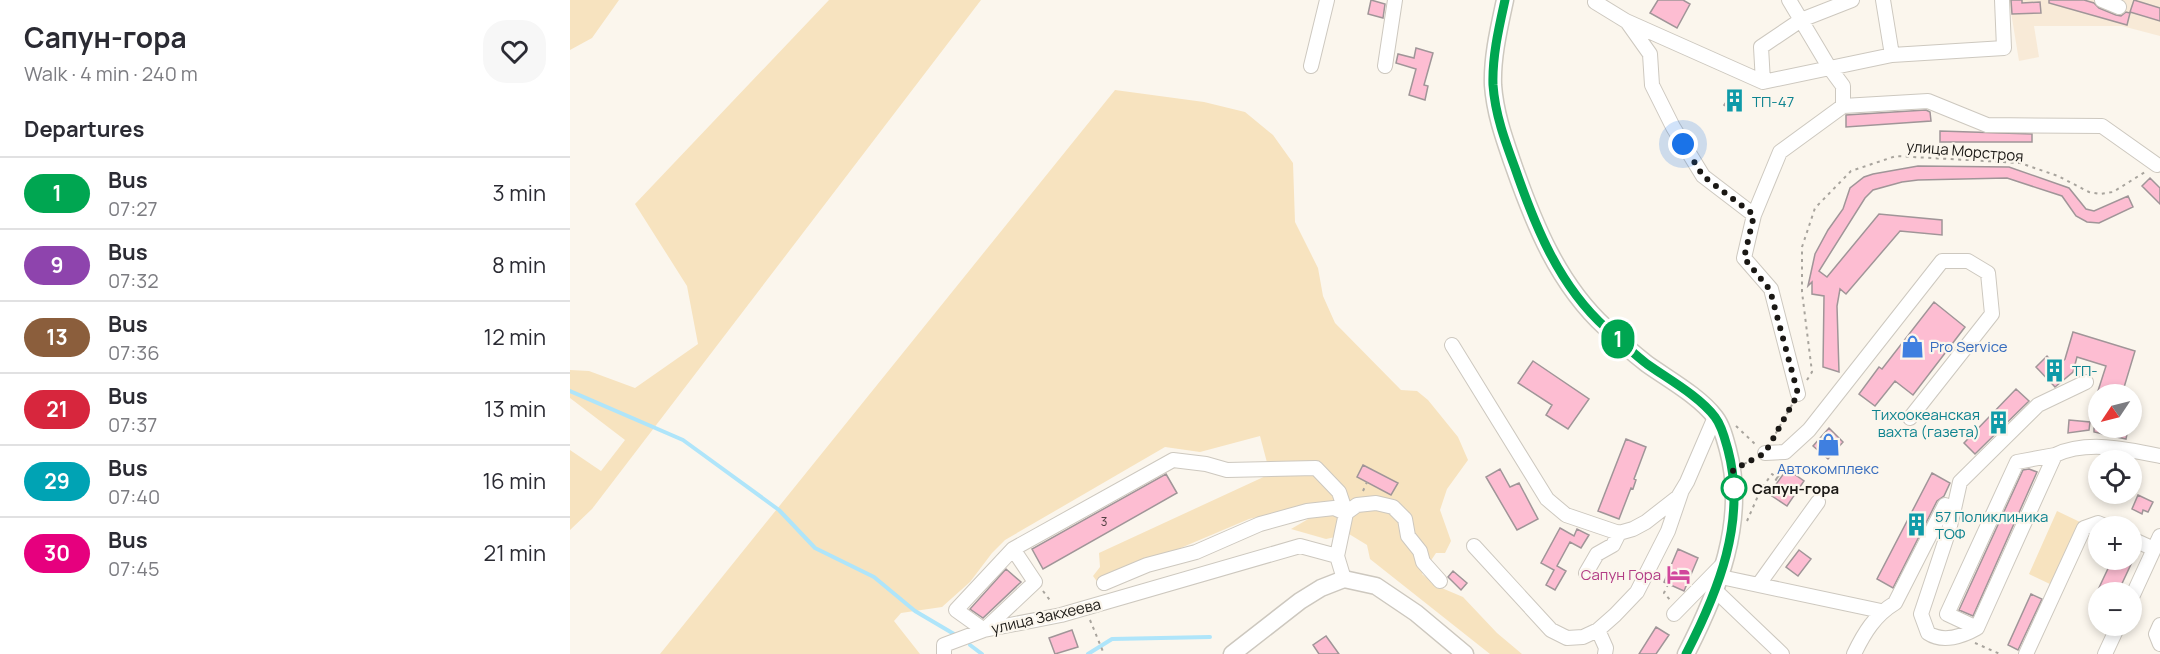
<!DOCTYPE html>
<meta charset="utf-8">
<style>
:root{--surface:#fff;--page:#f7f7f7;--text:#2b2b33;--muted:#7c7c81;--line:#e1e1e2}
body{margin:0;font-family:Manrope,sans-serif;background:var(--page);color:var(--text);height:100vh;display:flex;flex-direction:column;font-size:22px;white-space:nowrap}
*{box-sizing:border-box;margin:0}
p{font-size:20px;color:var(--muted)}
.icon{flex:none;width:33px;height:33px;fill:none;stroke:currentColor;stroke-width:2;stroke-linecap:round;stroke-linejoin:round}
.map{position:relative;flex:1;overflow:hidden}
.sheet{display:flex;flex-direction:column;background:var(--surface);width:570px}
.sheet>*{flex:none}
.badge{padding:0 12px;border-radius:20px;font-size:21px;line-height:39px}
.needle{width:39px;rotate:235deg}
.tools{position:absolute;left:1518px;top:384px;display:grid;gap:12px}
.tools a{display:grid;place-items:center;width:54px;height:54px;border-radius:50%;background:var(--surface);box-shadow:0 3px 9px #0003;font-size:30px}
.you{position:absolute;width:30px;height:30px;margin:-15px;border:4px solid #fff;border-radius:50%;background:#1a73e8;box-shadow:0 0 0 9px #1a73e833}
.map>.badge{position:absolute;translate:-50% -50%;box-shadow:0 0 0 3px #fff}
h2{padding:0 24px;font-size:22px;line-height:54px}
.round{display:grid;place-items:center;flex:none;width:63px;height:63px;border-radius:24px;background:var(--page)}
.head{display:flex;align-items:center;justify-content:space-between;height:102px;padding:0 24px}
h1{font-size:28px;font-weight:700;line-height:45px}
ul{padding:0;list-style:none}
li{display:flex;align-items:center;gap:18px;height:72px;padding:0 24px;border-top:2px solid var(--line)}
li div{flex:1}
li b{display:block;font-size:22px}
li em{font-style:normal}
li .badge{min-width:66px;font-weight:700;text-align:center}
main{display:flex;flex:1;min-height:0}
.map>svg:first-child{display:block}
.industrial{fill:#f8ead7}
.green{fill:#f7e3bf}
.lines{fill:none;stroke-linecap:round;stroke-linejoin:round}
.stream{stroke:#afe5fa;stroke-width:4}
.building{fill:#fdbdd2;stroke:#a09598;stroke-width:1.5}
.minor-casing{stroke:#cdc8bf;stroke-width:16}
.major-casing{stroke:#cdc8bf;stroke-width:19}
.path{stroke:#a8a49d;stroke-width:2;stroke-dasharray:3 4.5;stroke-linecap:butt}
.minor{stroke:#fff;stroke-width:14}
.major{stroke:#fff;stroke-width:16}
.line-casing{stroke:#fff;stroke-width:14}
.line{stroke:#00a651;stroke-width:9}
.walk{stroke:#1a1815;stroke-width:6;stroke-dasharray:0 10.8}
.stop-dot{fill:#fff;stroke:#00a651;stroke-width:3}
.labels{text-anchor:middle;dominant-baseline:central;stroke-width:4.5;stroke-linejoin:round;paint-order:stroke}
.number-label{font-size:12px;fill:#534144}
.culture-label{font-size:15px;fill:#0d838f;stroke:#fbf6ed;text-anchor:start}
.street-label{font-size:15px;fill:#1a1815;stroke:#fbf6ed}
.shop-label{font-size:15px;fill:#366cbe;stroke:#fbf6ed;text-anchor:start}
.stop-label{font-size:15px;font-weight:bold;fill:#1a1815;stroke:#fbf6ed;text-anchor:start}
.hotel-label{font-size:15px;fill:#b23c85;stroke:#fbf6ed;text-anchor:end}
</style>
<main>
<section class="sheet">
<div class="head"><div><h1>Сапун-гора</h1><p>Walk · 4 min · 240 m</p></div><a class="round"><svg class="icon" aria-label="heart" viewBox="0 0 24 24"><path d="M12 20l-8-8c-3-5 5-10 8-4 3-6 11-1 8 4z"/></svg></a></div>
<h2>Departures</h2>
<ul>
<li><span class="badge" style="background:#00a651;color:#fff">1</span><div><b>Bus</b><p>07:27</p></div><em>3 min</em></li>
<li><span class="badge" style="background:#8e44ad;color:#fff">9</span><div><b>Bus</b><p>07:32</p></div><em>8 min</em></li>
<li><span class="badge" style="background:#8b5e3c;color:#fff">13</span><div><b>Bus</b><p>07:36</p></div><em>12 min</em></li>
<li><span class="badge" style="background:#d7263d;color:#fff">21</span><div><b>Bus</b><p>07:37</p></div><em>13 min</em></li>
<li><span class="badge" style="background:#00a3b4;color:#fff">29</span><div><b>Bus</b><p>07:40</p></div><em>16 min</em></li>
<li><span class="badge" style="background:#e6007e;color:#fff">30</span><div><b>Bus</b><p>07:45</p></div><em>21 min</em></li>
</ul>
</section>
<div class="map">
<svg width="1590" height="654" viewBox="0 0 1590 654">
<rect width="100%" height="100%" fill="#fbf6ed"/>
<path class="industrial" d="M1439,0H1590V36L1552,26H1464L1469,57L1449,61Z"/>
<path class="green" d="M0,0H49L22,38L0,50Z
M259,0H411L22,509L0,530V450L31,471L55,440L0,398V370L19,371L65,388L128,344L117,286L65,204Z
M545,90L634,102L675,112L703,135L723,163L725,222L748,268L753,296L765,323L831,390L847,391L858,400L888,437L898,460L877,489L870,510L881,541L875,553H866L852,574L867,586L893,597L927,633L952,654H920L800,559L797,545L779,534L756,539L721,529L740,518L735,506L679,519L528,583L523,576L530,567L529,553L700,474L690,436L630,452L595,447L435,540L422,553L400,582L372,607L331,613L324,621L350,654H90Z
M1487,511L1510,522L1482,585L1459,574Z"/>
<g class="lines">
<path class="stream" d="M0,391L113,440L209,510L245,548L304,577L345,611L384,634
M400,645L412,654
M518,654L542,639L640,637"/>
</g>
<path class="building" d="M801,0L815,4L813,18L798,14Z
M1088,0H1113L1120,4L1107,28L1080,13Z
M1441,0H1452V3L1470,2L1471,13L1442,14Z
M1479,0H1514L1524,3L1529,8L1546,15L1551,16L1556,12L1560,13L1557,25L1479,3Z
M1564,0L1590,8V21L1560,12Z
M846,48L863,53L854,85L858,86L855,100L839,95L846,69L826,63L828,54L844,58Z
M1164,90L1173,96L1163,111L1154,105Z
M1356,110L1360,112L1361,121L1276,127V115Z
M1370,131L1462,134V142H1370Z
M1348,166L1439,167L1499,188L1516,209L1524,211L1558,196L1563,207L1529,223L1517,222L1506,216L1492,196L1437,178L1348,180L1332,182L1303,190L1295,198L1249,271L1257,277L1309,214L1372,220V235L1330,231L1276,294L1270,289L1267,306L1269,372L1253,367L1254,296L1242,294V282L1238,286L1245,254L1258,230L1273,209L1280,188L1294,177L1303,174Z
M1580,178L1590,188V204L1572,186Z
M1364,302L1395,327L1343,395L1325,381L1305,406L1289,394L1309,367L1312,369Z
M1503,332L1565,351L1552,394H1527L1536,366L1507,357L1503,372L1485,387L1466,367L1477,356L1487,367L1495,359Z
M963,361L1019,399L998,429L976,415L982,405L948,383Z
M1446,389L1459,401L1405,454L1394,443Z
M1499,420L1520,422L1519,430L1498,433Z
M1259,428L1273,442L1258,459L1243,446Z
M1524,428H1551L1558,429L1556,439L1524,432Z
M1056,439L1076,447L1064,479L1066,480L1063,489L1061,488L1049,519L1028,511Z
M793,465L828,483L821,495L787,477Z
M930,469L940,487L949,483L968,519L947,530L916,477Z
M1217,469L1234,481L1217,506L1199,494Z
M1459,469L1467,472L1403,616L1389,610L1453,470Z
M1362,473L1380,483L1374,496L1367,501L1323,588L1307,579Z
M596,474L607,493L473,569L462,549Z
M1568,495L1583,502L1578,512L1573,510L1572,514L1562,509Z
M990,528L1004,536L1007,529L1019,535L1011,548L1000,542L987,566L996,571L985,590L976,585L984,570L971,563Z
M1108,549L1128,558L1114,591L1094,582Z
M1229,550L1241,559L1228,576L1216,567Z
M1542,560H1563L1548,592H1527Z
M436,569L451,582L413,618L400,609Z
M883,571L897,583L891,590L878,577Z
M1461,594L1472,599L1448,650L1438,645Z
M1086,627L1099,635L1086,654H1069Z
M502,630L508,647L485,654L479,638Z
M756,636L769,654H749L743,645Z"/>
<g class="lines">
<defs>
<path id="minor" d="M1026,0L1025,2L1056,21L1193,82L1322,55L1434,48L1432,0
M1219,0L1259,67L1273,86V106L1358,101L1417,125L1532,126L1587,165
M1313,0L1322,55
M1532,0L1549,7
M1058,23L1080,54L1082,85L1103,127L1133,176L1184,215
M741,66L757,0
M815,66L825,0
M1193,82L1191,47L1231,20L1282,0
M882,345L977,499L996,515L1049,533
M1228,394L1201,289L1174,258L1184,215L1210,152L1273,106
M1195,453L1215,452L1239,430L1372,261H1398L1418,273L1422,314L1340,418
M1384,509L1390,482L1468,405L1516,382
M1562,539L1584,549
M904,546L981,630L997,638L1013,637L1028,630L1045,615L1067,592L1098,531L1111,493
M767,556L776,513L769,492L746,468L657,470L636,464L603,460L443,549L386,610L414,630L491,615L730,546L767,556L774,579
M1016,573L1027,554L1043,545L1049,533L1063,529L1076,522L1108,497L1117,482L1145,417
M1151,577L1311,611
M534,583L577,565L626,552L690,524L737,511L764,508L776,513L787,505L806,503L823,507L835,519L838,536L850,551L853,562L870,581
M1189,584L1248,502
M1146,591L1212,654
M1562,597L1590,536
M1104,614L1153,564
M1590,625L1586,634L1590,644
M1407,628L1377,614L1447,462L1485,455
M1028,630L1036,648L1035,654
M374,654V645L414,630L465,582L443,549
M1284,654C1294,633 1305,615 1325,603L1375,505L1384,509L1379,530L1351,614L1358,633C1373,643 1393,636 1407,628L1485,455C1517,440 1557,449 1590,456
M1456,654L1514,528L1528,523L1535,526
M1535,654L1548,626"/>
<path id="major" d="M935,0C929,28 922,57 923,85C925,113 934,138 943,164C964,224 988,284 1036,328C1049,341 1063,353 1077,364C1098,379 1129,396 1145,417C1152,426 1155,439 1158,450C1177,521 1148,592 1116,654
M662,654L730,601L751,588L774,579L806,586L846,613L895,654"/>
</defs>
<use href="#minor" class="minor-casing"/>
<use href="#major" class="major-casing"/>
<path class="path" d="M1237,380L1242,372L1232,292V247L1245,208L1281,171L1326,156L1450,163L1488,176L1519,192L1530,194L1543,192L1575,172
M1166,426L1186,445
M1202,440L1223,403
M1174,464L1184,459
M1207,478L1215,467
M793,491L797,482
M1177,521L1191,489L1202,474L1207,478L1204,483
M1098,584L1094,593L1101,601
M473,591L482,603
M520,620L534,654
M1405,643L1430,654"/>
<use href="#minor" class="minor"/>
<use href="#major" class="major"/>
</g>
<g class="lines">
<defs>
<path id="line" d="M935,0C929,27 922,57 923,85C925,114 935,141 945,168C965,226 989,286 1036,328C1049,340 1063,353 1077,364C1098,379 1129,396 1145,417C1152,426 1155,439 1158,450C1177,521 1148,592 1116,654"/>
</defs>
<use href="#line" class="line-casing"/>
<use href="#line" class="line"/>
<path class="walk" d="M1113,144L1133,176L1184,215L1174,258L1200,290L1228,394L1195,453L1163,470L1164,490V488"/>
</g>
<defs>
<symbol id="building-bare" viewBox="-9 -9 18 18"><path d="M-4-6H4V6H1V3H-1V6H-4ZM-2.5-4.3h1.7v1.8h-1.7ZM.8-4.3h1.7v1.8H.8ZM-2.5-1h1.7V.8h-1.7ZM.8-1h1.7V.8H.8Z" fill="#0f9aa8" stroke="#fbf6ed" stroke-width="2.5" paint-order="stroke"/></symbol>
<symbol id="shop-bare" viewBox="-9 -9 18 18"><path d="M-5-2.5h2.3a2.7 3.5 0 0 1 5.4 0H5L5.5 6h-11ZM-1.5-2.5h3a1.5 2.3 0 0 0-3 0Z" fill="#3f7fe0" stroke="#fbf6ed" stroke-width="2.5" paint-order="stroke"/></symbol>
<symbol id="hotel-bare" viewBox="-9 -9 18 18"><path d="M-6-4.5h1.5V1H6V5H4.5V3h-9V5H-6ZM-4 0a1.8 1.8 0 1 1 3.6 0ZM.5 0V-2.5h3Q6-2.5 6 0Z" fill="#d1479c" stroke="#fbf6ed" stroke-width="2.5" paint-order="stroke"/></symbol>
</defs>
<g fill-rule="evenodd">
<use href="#building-bare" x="1148" y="84" width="33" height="33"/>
<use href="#shop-bare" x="1326" y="330" width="33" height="33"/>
<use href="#building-bare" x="1468" y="354" width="33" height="33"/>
<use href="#building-bare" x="1412" y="406" width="33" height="33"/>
<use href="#shop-bare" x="1242" y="428" width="33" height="33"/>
<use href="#building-bare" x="1330" y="508" width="33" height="33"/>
<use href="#hotel-bare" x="1092" y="558" width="33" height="33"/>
</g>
<circle class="stop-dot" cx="1164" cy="488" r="12"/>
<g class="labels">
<g class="number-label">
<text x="534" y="521">3</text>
</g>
<g class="culture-label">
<text x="1182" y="101">ТП-47</text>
<text x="1502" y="370">ТП-</text>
<text x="1410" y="414" text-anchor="end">Тихоокеанская<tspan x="1410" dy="17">вахта (газета)</tspan></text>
<text x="1365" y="516">57 Поликлиника<tspan x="1365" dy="17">ТОФ</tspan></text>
</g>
<g class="street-label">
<text transform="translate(1395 151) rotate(5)">улица Морстроя</text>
<text transform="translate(476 616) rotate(-13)">улица Закхеева</text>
</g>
<g class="shop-label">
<text x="1360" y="346">Pro Service</text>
<text x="1258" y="468" text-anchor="middle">Автокомплекс</text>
</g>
<g class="stop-label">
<text x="1182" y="488">Сапун-гора</text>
</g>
<g class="hotel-label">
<text x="1091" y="574">Сапун Гора</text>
</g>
</g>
</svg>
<div class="tools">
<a><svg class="needle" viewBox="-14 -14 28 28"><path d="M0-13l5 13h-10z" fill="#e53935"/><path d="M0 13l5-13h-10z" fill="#7c7c81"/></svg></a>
<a><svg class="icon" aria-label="locate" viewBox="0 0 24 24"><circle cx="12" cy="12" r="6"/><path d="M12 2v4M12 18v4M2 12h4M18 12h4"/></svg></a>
<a>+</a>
<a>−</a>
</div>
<div class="you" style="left:1113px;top:144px"></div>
<b class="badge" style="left:1048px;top:339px;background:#00a651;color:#fff">1</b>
</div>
</main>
